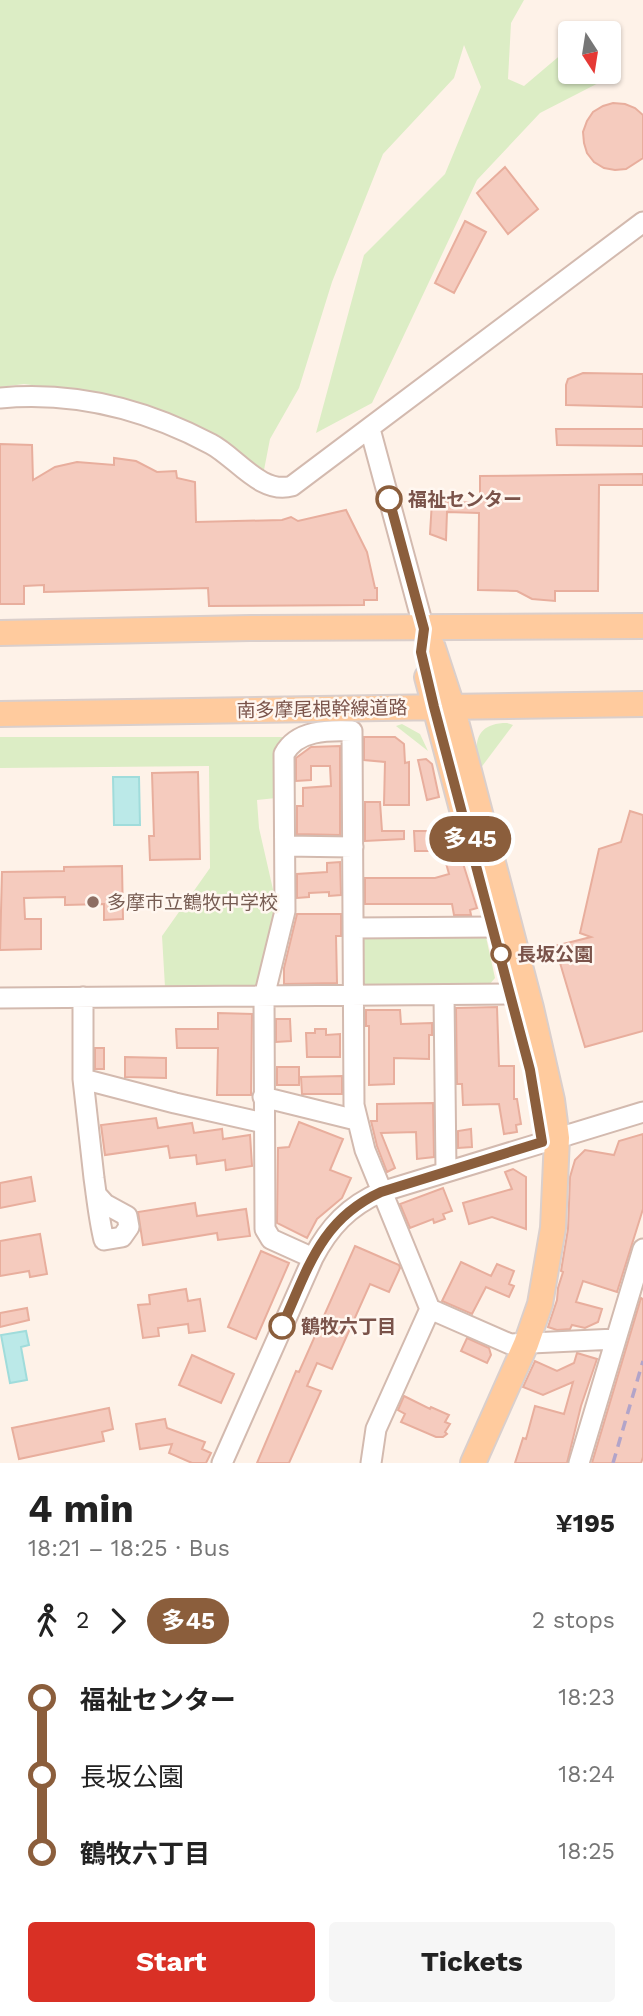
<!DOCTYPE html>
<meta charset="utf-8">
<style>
:root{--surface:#fff;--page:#f6f6f6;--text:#222;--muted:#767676;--accent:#d93025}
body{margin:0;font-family:"Work Sans","Noto Sans JP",sans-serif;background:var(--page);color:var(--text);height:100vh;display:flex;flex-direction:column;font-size:26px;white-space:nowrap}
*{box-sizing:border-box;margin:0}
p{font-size:23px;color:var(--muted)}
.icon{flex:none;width:38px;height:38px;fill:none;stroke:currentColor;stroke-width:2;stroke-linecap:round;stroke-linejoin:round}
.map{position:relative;height:1463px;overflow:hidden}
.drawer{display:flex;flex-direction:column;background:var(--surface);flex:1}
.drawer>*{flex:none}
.badge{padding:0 14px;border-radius:23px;font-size:24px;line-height:46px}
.needle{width:46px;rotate:168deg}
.buttons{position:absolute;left:558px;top:21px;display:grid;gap:14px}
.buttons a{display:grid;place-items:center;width:63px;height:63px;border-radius:7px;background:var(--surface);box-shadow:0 2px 5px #0004;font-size:35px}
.map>.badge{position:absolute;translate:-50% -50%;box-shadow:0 0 0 4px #fff}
.legs{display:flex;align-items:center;gap:10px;height:77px;padding:0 28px;font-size:23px}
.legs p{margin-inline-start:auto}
.head{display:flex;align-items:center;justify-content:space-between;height:119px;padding:0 28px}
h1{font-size:38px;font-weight:700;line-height:52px}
.primary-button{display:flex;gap:14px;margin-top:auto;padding:14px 28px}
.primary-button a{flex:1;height:80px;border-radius:7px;background:var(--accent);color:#fff;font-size:28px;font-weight:700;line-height:80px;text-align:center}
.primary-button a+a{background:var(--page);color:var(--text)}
ul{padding:0 28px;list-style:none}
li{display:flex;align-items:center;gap:24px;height:77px;font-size:26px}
li i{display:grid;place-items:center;width:10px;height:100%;margin:0 9px;background:currentColor}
li i::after{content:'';width:18px;height:18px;margin:-9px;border:5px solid;border-radius:50%;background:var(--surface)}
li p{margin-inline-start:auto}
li:first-child i{background:linear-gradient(#0000 50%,currentColor 0)}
li:last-child i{background:linear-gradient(currentColor 50%,#0000 0)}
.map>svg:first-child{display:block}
.green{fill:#dcedc5}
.water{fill:#bbe9e8;stroke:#a0dcdb;stroke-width:2}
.building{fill:#f5cbbe;stroke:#e8ae9d;stroke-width:2}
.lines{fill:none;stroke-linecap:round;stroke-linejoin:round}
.minor-casing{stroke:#d3baaf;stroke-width:23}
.major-casing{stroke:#dacfcc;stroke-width:28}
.minor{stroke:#fff;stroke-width:19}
.major{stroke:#ffcb9e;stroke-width:24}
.rail{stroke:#b2a4c9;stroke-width:3.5;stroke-dasharray:10 7;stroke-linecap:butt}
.line-1-casing{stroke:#fff;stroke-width:16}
.line-1{stroke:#8b5e3c;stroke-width:10}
.stop-1-dot{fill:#fff;stroke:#8b5e3c;stroke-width:3.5}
.education-dot{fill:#8d6e63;stroke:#fff7f0;stroke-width:2.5}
.labels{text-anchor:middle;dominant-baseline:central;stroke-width:5;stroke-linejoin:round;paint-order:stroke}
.stop-label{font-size:19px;font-weight:bold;fill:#7a534a;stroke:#fff7f0;text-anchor:start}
.street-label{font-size:19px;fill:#7a534a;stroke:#fff7f0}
.education-label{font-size:19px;fill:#785e54;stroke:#fff7f0;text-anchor:start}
</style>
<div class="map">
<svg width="643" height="1463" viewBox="0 0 643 1463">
<rect width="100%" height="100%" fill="#fef2e8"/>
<path class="green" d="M0,0H524L511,23L508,79L524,86L570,47V72H609V52L614,75L540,113L477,180L372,403L316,433L364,255L445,174L481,87L464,45L454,78L383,154L332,282L299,388L270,439L264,470L219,438L118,396L24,384L0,387Z
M507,723L513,725L480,769C473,744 475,723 507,723Z
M402,724L420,734L428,751L396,726Z
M0,737H290L277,746L276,798L257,800L259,828L277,907L258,983L251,989L165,987L162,936L210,868L209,766L0,768Z
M479,933L486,937L495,978L489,985L367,987L360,980V940L367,934Z"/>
<path class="water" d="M113,777H139L140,825H114Z
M26,1331L29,1345L21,1347L27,1380L10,1383L1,1335Z"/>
<path class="building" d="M613,103L625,104L635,108L643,115V158L626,169L615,170L604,168L594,162L587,153L584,143L583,132L587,121L593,112L603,106Z
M505,167L538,209L508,234L477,193Z
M465,221L486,232L454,293L435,283Z
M583,373L643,374V407L566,405V385L568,379Z
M556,429H643V446L557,445Z
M0,444L32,445L33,480L55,467L77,462L114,465V458L136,461L157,472L176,471L177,478L195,482L196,522L282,520L291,517L298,521L346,510L367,552L375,588H377V600H364V605L209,606L208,588L44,592V585L24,586V604H0Z
M643,474V485H599L598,591H555V601L532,599L517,591L478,590L479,513L447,512L446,540L430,534L432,501L480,503V476Z
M364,737H395L404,744L405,763L409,762V805H384L385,762L364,760Z
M340,746V835L297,834V806H303V788L331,786L330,766H311V780L296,781V758L311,747Z
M426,759L432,764L439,797L427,800L418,760Z
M198,772L200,859L150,860L149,836H154L152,773Z
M365,802H380L382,831H404V839L365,841Z
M630,811L643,815V1031L585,1047L555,946L591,937L580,933L599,849L621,842Z
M414,831H438V851H415Z
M456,841L477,908L470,910L471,915H454L452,904H365V878H435L449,874L441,845Z
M340,862L341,895L329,896V892L309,893V897L297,898V874L327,872V863Z
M122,866L123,919L104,920V904L65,905V897L24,898L25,919H41V949L0,950L2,872L64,871V867Z
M297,914H341V936H336L337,983L284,984V968Z
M497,1007L499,1066H514V1099H517L521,1124L516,1125L517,1132L504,1134L499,1104L463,1105L462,1084H457L456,1008Z
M366,1010H400L401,1024L432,1023V1035H429V1059L394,1058V1084L369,1085V1026H366Z
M218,1013L252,1014L251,1095H217L218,1048H177L176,1029H218Z
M276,1019H290L291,1041L276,1042Z
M315,1029H326V1035L340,1034V1057H307L306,1033H315Z
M95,1048H104V1069H95Z
M125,1057L166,1058V1078L125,1077Z
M277,1067H299V1085H277Z
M342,1076V1094H302L301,1077Z
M433,1103L434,1157L417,1159L416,1132L381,1133L395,1168L387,1172L377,1146L371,1121H377V1104Z
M156,1118L158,1128L192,1123L194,1133L222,1129L223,1139L250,1135L252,1166L226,1170L225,1160L197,1164L196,1155L170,1158L168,1146L105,1155L101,1125Z
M299,1122L343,1139L330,1170L351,1178L342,1198L317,1219L307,1238L277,1223L278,1148L289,1147Z
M471,1129L472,1147L458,1148V1131Z
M643,1134V1209L617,1292L583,1281L576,1302L602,1309L598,1322L585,1328L572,1325L570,1329L557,1330L548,1327L557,1300L558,1288L563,1272L561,1271L568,1229L570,1177L575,1160L585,1150L614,1155L619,1141Z
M513,1169L526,1177V1229L492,1217L469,1224L463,1203L512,1189L505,1172Z
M31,1177L35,1201L0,1208V1183Z
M443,1188L452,1211L443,1214L445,1219L434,1223L433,1219L410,1228L400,1204Z
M195,1203L197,1216L246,1209L250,1236L218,1240L217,1233L143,1245L138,1212Z
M40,1234L47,1274L30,1277L29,1271L0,1276V1241Z
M355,1246L399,1265L400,1268L389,1292L370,1284L332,1369L317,1363L307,1386L321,1391L289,1463H257L296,1371L299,1372Z
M261,1251L289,1263L256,1339L228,1327Z
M461,1262L491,1276L497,1264L514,1271L509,1284L514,1286L509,1297L486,1287L472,1314L442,1301Z
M186,1289L188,1301L200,1299L205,1331L189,1333L188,1324L158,1328L159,1336L143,1338L138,1305L150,1304L149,1295Z
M641,1298L643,1299V1457L641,1463H592Z
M27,1308L29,1320L0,1327V1313Z
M467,1338L489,1348L491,1355L487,1363L461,1351Z
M577,1353L597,1359L581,1406L567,1463H515L523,1438L526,1439L535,1406L564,1414L573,1382L543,1395L523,1387L535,1361L557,1371L574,1363Z
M192,1355L234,1374L221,1403L179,1385Z
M404,1396L430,1409L431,1407L449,1415L445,1422L450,1424L445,1432L447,1434L443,1437H436L401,1422L405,1414L398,1410Z
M109,1408L113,1429L102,1432L104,1441L19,1459L12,1428Z
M165,1419L167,1428L205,1442L202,1449L211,1453L206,1463H192L169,1453L172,1444L140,1449L136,1424Z"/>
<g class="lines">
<defs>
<path id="minor" d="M0,398C75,391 145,409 211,444C236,457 261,495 292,486L643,222
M370,429L424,629
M285,846L353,847
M354,928L494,927
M444,995L446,1171
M83,997V1079L94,1178C97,1199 99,1220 104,1240L122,1237L129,1227L127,1216L105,1204L96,1194
M0,998L511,994
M83,1079L175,1103L264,1123
M263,1097L356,1120
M313,1258L271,1239L265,1229L264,997L285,911L284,754C297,730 328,730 352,731L354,1105L365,1150L430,1309L376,1429L371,1463
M430,1309L510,1344L616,1339
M222,1463L313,1258C329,1227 349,1206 381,1192L643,1112
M579,1463L643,1249"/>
<path id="major" d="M424,629L433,648L452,706L531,1008L552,1100L557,1138L553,1228L540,1304L526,1344L473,1463
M0,633L250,628L643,626
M427,677L468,832
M0,714L643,704"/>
</defs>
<use href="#minor" class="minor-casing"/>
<use href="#major" class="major-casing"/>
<use href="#minor" class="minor"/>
<use href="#major" class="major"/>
<path class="rail" d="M613,1463L643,1361"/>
</g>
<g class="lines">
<defs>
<path id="line-1" d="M282,1326C308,1269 320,1220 381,1192L542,1142L530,1070L434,707L421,652L424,629L389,499"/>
</defs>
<use href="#line-1" class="line-1-casing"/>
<use href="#line-1" class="line-1"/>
</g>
<g class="stop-1-dot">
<circle cx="389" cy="499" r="12"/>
<circle cx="501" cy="954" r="9"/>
<circle cx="282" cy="1326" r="12"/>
</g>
<circle class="education-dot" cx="93" cy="902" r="7"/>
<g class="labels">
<g class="stop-label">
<text x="408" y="499">福祉センター</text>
<text x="517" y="954">長坂公園</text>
<text x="301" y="1326">鶴牧六丁目</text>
</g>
<g class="street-label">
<text transform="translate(322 709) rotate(-1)">南多摩尾根幹線道路</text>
</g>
<g class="education-label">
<text x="107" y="902">多摩市立鶴牧中学校</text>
</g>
</g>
</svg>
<div class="buttons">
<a><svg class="needle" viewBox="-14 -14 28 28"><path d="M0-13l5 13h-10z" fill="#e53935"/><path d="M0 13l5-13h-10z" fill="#767676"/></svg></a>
</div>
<b class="badge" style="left:470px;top:839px;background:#8b5e3c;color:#fff">多45</b>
</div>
<section class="drawer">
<div class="head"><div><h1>4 min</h1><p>18:21 – 18:25 · Bus</p></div><b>¥195</b></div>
<div class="legs"><svg class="icon" aria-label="walk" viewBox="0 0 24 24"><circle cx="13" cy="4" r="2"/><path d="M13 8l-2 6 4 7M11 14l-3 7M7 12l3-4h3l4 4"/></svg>2<svg class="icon" aria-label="forward" viewBox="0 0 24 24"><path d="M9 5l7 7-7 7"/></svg><b class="badge" style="background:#8b5e3c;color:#fff">多45</b><p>2 stops</p></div>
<ul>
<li><i style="color:#8b5e3c"></i><b>福祉センター</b><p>18:23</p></li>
<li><i style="color:#8b5e3c"></i><span>長坂公園</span><p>18:24</p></li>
<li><i style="color:#8b5e3c"></i><b>鶴牧六丁目</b><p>18:25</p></li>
</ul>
<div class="primary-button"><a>Start</a><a>Tickets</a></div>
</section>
